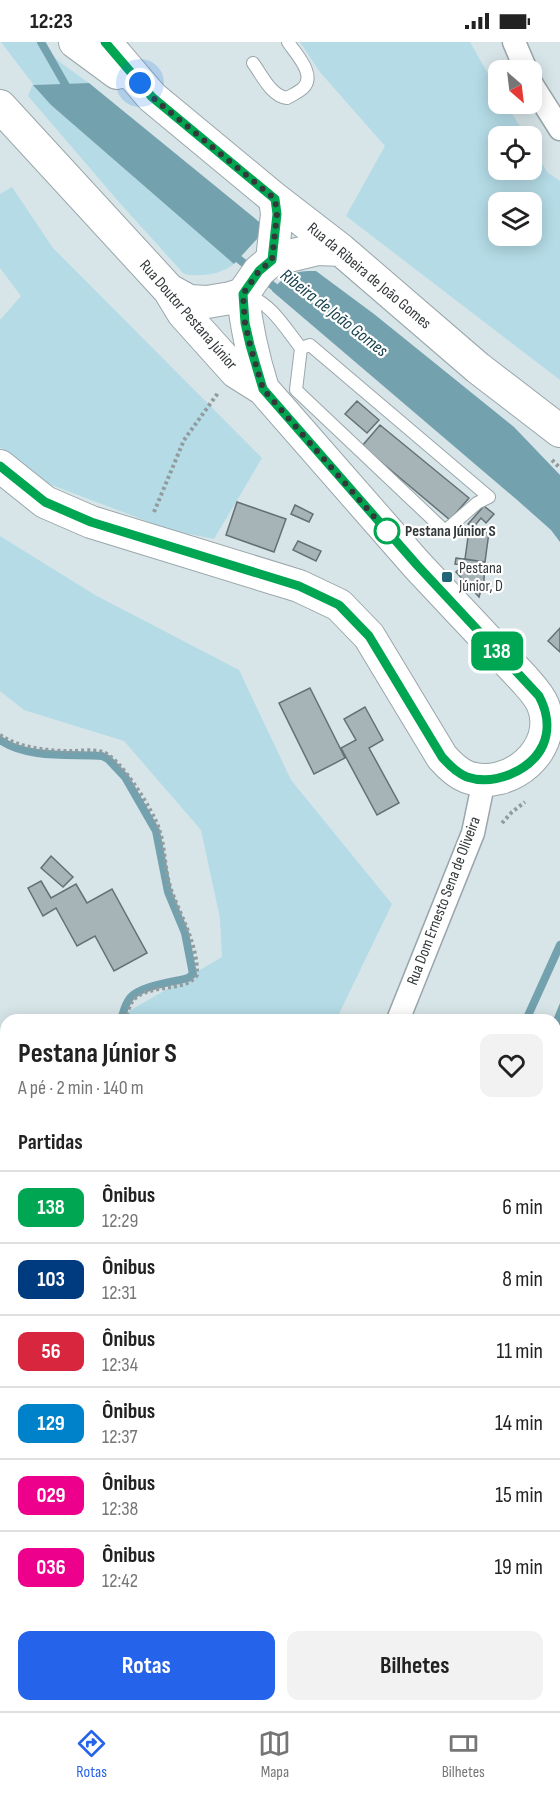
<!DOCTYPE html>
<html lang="pt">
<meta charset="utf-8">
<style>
:root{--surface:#fff;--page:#f2f2f2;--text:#222;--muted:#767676;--line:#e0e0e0;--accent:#2563eb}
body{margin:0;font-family:"Sofia Sans Condensed",sans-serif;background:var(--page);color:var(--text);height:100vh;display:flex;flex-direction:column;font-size:22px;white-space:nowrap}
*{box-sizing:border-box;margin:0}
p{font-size:20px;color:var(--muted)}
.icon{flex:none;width:33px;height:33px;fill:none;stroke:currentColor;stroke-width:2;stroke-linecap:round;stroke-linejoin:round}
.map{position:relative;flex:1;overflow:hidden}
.side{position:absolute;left:0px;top:972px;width:561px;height:698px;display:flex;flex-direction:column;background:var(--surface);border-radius:18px 18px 0 0;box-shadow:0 3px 15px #0003}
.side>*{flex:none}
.badge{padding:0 12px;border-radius:9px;font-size:21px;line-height:39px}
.needle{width:39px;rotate:152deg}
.fabs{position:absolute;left:488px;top:18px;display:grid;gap:12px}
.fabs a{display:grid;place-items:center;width:54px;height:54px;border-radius:12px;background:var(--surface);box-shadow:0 3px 15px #0003;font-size:30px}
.you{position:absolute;width:30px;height:30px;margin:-15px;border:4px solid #fff;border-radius:50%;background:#1a73e8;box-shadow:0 0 0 9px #1a73e833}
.map>.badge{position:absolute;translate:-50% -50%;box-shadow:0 0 0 3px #fff}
h2{padding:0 18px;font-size:22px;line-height:54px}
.round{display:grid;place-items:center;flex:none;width:63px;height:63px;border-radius:12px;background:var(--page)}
.overview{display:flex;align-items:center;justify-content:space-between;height:102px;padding:0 18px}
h1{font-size:28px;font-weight:700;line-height:45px}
.primary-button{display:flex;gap:12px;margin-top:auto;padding:12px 18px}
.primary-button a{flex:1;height:69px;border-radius:12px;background:var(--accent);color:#fff;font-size:24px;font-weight:700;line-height:69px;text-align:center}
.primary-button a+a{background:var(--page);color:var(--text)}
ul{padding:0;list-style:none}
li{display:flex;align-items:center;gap:18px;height:72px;padding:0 18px;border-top:2px solid var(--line)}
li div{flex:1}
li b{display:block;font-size:22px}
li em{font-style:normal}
li .badge{min-width:66px;font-weight:700;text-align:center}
.status{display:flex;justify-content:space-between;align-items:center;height:42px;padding:0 30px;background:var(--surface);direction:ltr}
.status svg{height:16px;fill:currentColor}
.tab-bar{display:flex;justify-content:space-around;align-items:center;height:84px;border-top:2px solid var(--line);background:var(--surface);font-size:16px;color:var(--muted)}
.tab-bar a{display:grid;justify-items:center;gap:3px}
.tab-bar .selected{color:var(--accent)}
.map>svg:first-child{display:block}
.green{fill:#b4dbe6;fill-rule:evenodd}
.water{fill:#73a1ae}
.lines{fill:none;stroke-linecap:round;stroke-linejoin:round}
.stream{stroke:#73a1ae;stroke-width:8}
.building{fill:#a6b3b7;stroke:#657074;stroke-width:1.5}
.lane-casing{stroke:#99a6aa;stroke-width:14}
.street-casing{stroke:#99a6aa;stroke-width:25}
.secondary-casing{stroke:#99a6aa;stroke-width:34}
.path{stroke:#929c9f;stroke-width:4;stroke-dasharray:3 3;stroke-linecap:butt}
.lane{stroke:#fff;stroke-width:12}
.street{stroke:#fff;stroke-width:22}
.secondary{stroke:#fff;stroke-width:32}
.line-casing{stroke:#fff;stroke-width:14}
.line{stroke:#00a651;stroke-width:9}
.walk{stroke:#33383a;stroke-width:6;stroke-dasharray:0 10.8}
.stop-dot{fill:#fff;stroke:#00a651;stroke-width:3}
.poi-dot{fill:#216677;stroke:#fff;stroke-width:2}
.labels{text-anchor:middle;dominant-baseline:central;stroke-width:4.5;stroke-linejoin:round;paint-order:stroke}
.street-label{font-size:16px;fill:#33383a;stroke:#fff}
.stop-label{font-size:16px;font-weight:bold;fill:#33383a;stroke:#fff;text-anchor:start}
.poi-label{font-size:16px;fill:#33383a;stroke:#fff;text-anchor:start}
.water-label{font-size:18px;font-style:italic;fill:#143e49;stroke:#fff}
</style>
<div class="status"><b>12:23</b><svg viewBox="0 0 49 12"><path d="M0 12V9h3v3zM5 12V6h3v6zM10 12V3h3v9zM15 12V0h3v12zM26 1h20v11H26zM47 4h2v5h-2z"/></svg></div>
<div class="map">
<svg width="560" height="1669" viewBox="0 0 560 1669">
<rect width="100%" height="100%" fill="#d7e5e9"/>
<path class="green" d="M1,0H38L61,21L89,41L34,43L51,63L234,222C220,233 201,235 184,232L119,160L28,54L33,42Z
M300,0H470L498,49V62H506L526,94H498V128H531V103L547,130L560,139V338L346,174L385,104L319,29ZM531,160V194H498V160Z
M12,145L53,206L262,416L214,497L170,488L49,442L0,405V278L21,254L0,226V152Z
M0,494L95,553L239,628L291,738L392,862L336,978H114L222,915L220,876L201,788L124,699L24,668L0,649Z
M6,1041V1664H119L116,1669H0V1044Z
M560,1495V1669H323L324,1664H555V1496Z"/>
<path class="water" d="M89,41L263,183L257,197L234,222L51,63L33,43Z
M316,229L374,272L514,385L560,433V500L551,488L516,457L272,249C286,231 294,229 316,229Z
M560,961V1069L555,1081V978H553Z
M128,1664H240L238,1669H126Z"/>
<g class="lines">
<path class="stream" d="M41,0L69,49
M231,211L282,251
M0,698C28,717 69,712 102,714L108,717L125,735L156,789L168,850L185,891L193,932L188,936C173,940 139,944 130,956C125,962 123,971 121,978
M526,978L560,903
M0,1082L6,1072"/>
</g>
<path class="building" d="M357,359L379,378L367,391L345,372Z
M380,383L469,456L450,478L362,404Z
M237,460L286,477L274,510L226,493Z
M295,463L313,472L309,480L291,472Z
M484,464L494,472L486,481L481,476L473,486L468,482Z
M469,488L489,490L485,520L465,517Z
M298,499L321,509L316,519L293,508Z
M456,516L485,520L484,538L479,555L456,530L463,523L455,522Z
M560,586V610L548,599Z
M310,646L345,716L314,732L279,661Z
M365,665L383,698L369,706L399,761L377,773L341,706L356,698L344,677Z
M51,814L73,835L63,845L41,826Z
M41,839L51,856L76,842L87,861L112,847L147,911L114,929L95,894L77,904L56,866L43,874L28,846Z"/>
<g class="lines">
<defs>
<path id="lane" d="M253,21C262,33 271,54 287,56C292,53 299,50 303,46C317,33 295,11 288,0
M247,253C272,262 285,286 301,306L296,348L445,489L477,461L489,455L310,303L301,306"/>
<path id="street" d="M514,0L526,28
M531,41L560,87
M398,978L473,791L484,738
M555,1317L560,1311"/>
<path id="secondary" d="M75,0L117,31
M105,0L152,55L275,157L341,208L478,326L560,389
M0,64L169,248L183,271L236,330L263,347L417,523L524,637C531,645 539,653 543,663C560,707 509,750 467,735C457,731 449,723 442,715L369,594L339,563L299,544L91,480L45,460L0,424
M272,218L277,172L275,157
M169,248L189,259L207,260L231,256L243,252L259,229L272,218L318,207L341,208
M243,252C246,285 253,315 263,347
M555,1171L560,1157
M260,1669L262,1664"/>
</defs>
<use href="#lane" class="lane-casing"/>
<use href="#street" class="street-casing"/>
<use href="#secondary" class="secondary-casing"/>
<path class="path" d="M552,418L560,426
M154,470L184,398L218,351
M0,693C19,706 48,709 71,709C81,709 93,707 103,710C120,715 154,770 159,787C166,807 164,830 172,850C182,877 198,904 197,933C186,951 144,941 132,960C129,965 127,972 125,978
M502,781L512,770L525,760
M0,1091L6,1079
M555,1094L560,1081"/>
<use href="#lane" class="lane"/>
<use href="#street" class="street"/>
<use href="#secondary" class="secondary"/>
</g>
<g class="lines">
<defs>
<path id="line" d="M0,424L45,460L91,480L299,544L339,563L369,594L442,715C449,723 457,731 467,735C494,744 531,729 543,703C550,687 547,669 539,654L417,523L263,347L250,303L245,281L243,252L259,229L272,218L277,172L275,157L152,55L105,0"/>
</defs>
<use href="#line" class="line-casing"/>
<use href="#line" class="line"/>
<path class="walk" d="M140,41L152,55L275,157L277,172L272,218L259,229L243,252L245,281L250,303L263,347L390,493L387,489"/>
</g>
<circle class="stop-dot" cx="387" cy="489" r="12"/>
<rect class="poi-dot" x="441" y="529" width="12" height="12" rx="3"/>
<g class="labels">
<g class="street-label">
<text transform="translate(369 234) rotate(40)">Rua da Ribeira de João Gomes</text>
<text transform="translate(188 273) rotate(49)">Rua Doutor Pestana Júnior</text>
<text transform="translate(444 859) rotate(-69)">Rua Dom Ernesto Sena de Oliveira</text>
</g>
<g class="stop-label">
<text x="405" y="489">Pestana Júnior S</text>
</g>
<g class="poi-label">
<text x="459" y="526">Pestana<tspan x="459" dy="18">Júnior, D</tspan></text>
</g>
<g class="water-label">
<text transform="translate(334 271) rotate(38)">Ribeira de João Gomes</text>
</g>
</g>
</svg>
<div class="fabs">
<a><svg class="needle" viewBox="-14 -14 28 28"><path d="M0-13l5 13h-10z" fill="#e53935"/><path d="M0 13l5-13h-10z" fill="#767676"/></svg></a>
<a><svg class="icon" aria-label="locate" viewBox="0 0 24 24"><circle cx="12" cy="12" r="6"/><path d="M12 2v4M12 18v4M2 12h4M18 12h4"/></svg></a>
<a><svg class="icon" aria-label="layers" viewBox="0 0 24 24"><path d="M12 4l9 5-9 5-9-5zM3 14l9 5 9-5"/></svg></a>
</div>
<div class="you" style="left:140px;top:41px"></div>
<b class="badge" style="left:497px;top:609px;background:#00a651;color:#fff">138</b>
<section class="side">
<div class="overview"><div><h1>Pestana Júnior S</h1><p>A pé · 2 min · 140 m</p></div><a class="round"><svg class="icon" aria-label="heart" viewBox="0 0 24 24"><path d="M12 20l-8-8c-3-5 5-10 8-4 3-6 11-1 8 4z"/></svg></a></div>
<h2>Partidas</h2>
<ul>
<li><span class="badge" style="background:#00a651;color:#fff">138</span><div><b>Ônibus</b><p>12:29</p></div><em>6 min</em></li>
<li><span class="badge" style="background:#003b80;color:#fff">103</span><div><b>Ônibus</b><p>12:31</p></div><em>8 min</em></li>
<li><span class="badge" style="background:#d7263d;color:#fff">56</span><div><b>Ônibus</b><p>12:34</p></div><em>11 min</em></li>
<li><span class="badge" style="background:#0082ca;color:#fff">129</span><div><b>Ônibus</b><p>12:37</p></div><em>14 min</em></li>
<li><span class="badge" style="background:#ec008c;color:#fff">029</span><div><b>Ônibus</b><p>12:38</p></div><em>15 min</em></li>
<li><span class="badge" style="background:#ec008c;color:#fff">036</span><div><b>Ônibus</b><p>12:42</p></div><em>19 min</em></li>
</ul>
<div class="primary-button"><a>Rotas</a><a>Bilhetes</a></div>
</section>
</div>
<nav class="tab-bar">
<a class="selected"><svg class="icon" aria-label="directions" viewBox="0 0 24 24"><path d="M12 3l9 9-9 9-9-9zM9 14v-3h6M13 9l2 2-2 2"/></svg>Rotas</a>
<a><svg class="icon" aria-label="map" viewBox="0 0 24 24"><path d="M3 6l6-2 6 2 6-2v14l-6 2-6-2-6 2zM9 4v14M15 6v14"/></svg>Mapa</a>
<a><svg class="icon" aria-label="tickets" viewBox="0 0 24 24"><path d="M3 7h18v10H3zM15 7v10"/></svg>Bilhetes</a>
</nav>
